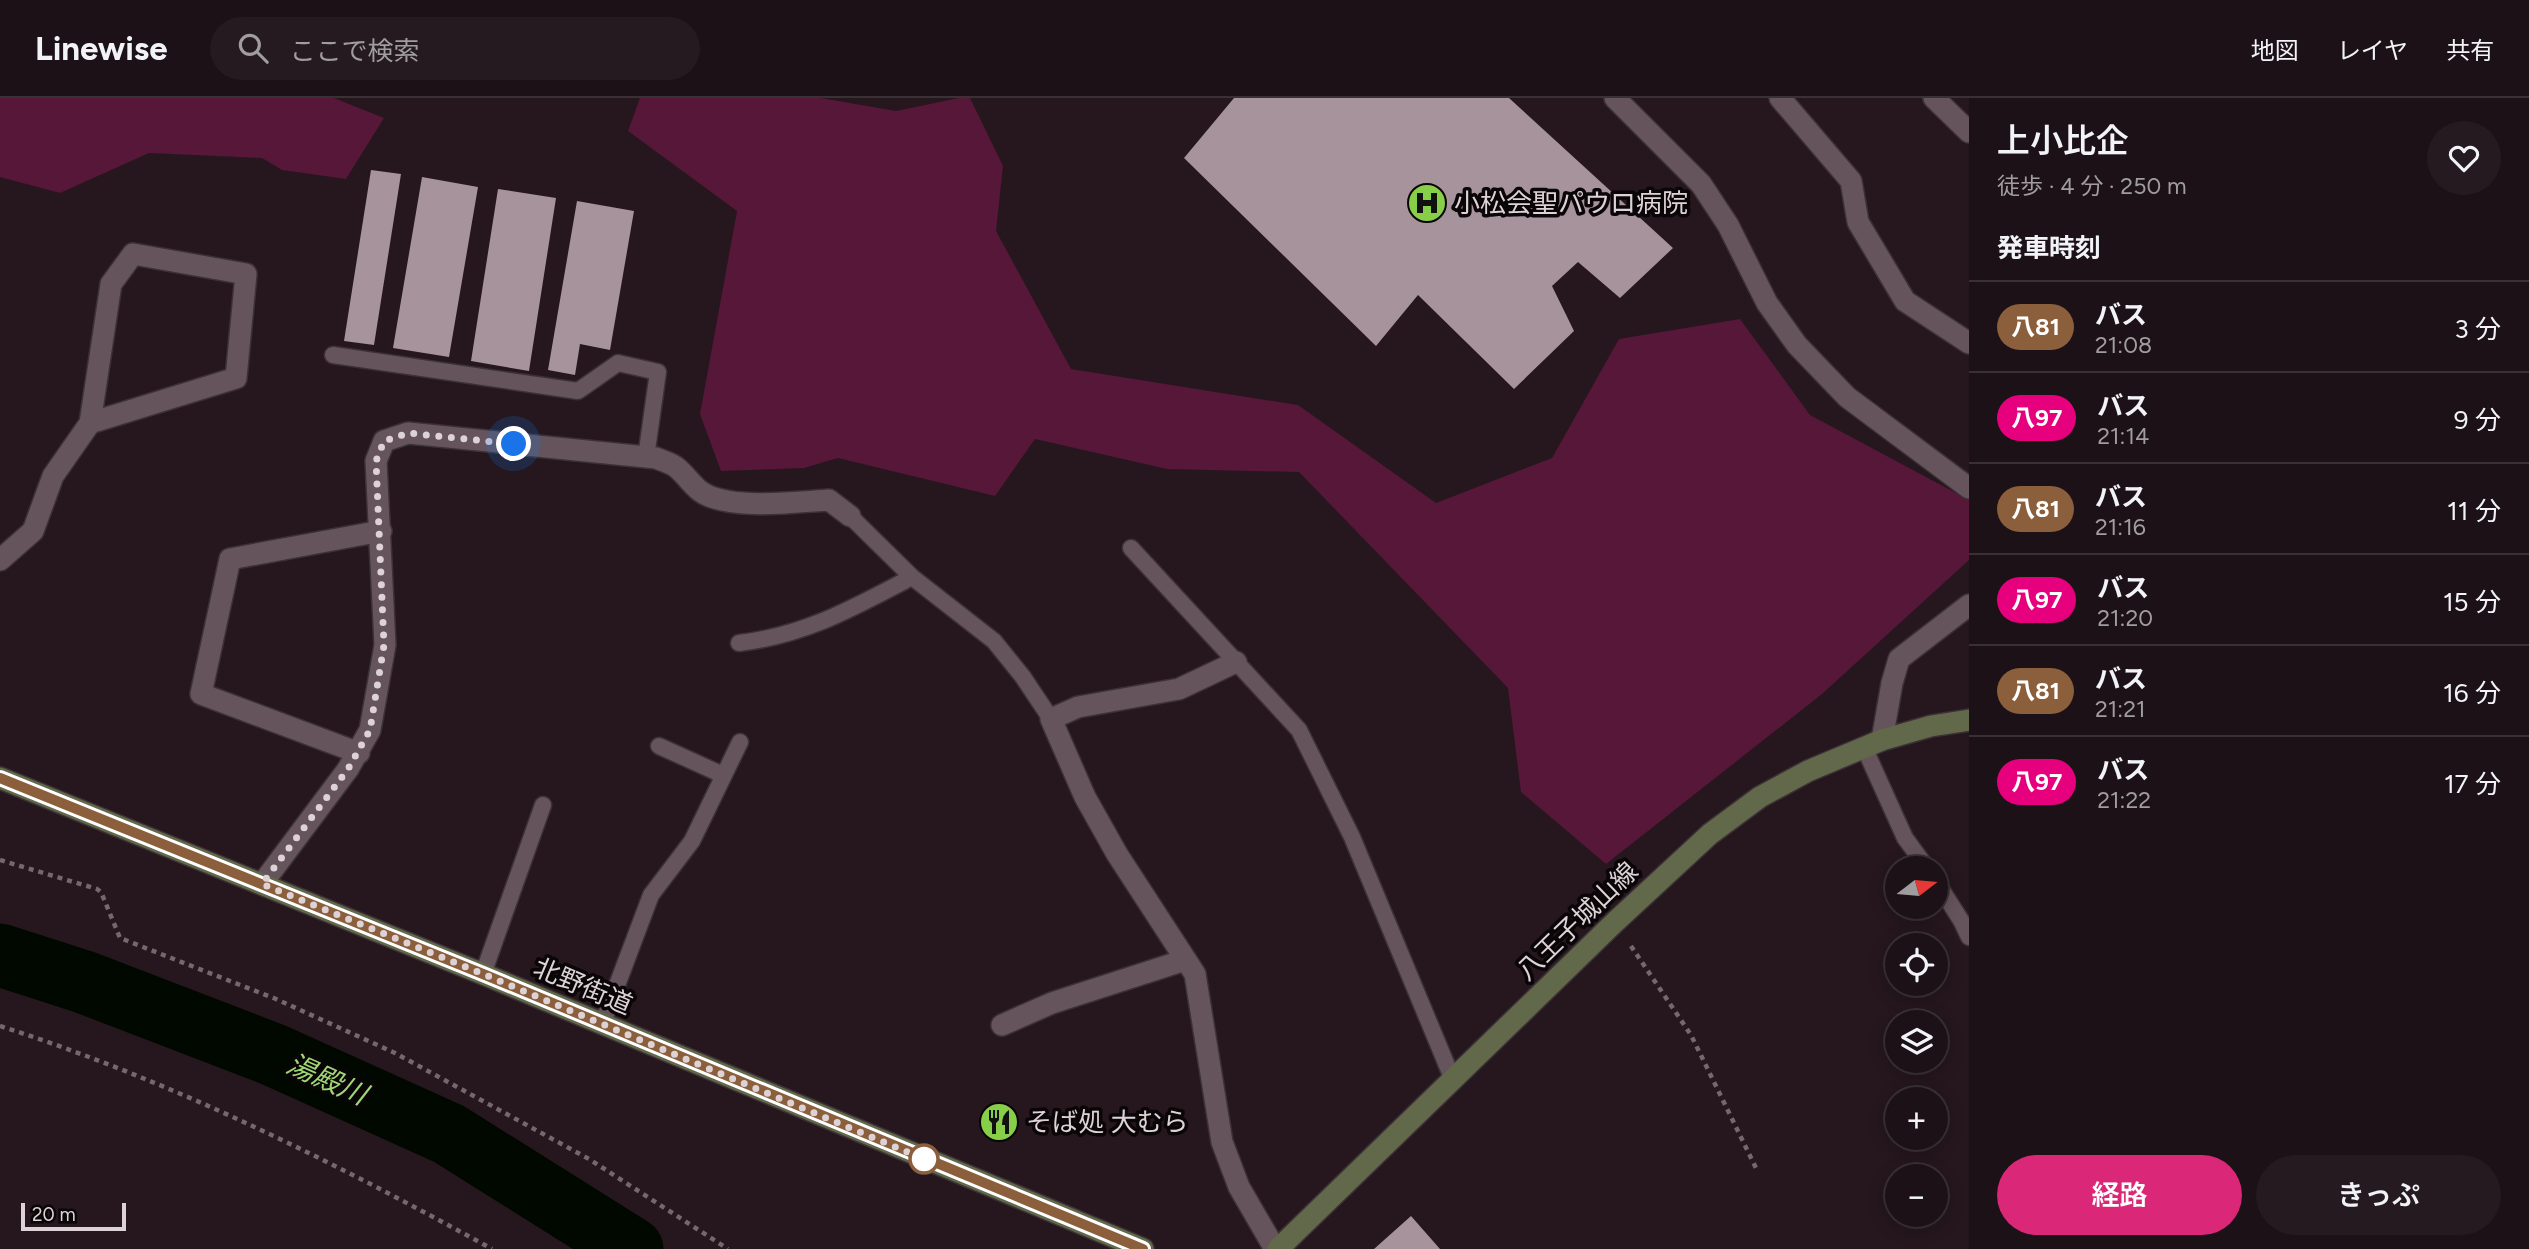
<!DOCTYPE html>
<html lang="ja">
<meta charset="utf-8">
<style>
:root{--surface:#1c1116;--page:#251a1f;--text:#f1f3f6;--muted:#a09da1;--line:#3a3135;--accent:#db2777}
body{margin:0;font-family:Figtree,"Noto Sans JP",sans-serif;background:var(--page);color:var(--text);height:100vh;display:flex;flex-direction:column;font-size:26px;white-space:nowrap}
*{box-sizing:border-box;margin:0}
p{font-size:23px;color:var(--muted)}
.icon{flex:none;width:38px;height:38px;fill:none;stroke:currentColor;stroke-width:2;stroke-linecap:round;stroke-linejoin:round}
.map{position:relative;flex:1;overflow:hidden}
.drawer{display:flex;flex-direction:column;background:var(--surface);width:560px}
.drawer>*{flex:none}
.badge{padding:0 14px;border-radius:23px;font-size:24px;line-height:46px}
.needle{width:46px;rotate:74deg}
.tools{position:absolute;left:1885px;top:758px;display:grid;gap:14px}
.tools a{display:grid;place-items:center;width:63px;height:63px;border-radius:50%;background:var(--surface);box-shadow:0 4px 18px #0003,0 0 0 2px var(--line);font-size:35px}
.scale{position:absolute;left:21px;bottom:18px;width:105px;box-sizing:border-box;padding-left:7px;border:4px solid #ddd3d7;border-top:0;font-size:19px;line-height:24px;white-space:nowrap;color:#ddd3d7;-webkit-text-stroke:5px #0a0507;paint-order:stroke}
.you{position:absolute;width:35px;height:35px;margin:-18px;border:5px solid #fff;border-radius:50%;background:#1a73e8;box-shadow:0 0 0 10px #1a73e833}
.map>.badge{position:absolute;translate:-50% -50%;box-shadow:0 0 0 4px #fff}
h2{padding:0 28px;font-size:26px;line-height:63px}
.round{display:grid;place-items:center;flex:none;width:74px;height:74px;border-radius:37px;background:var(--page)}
.head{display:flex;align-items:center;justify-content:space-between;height:119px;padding:0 28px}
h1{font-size:33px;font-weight:600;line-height:52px}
.cta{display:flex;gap:14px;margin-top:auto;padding:14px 28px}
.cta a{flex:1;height:80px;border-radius:42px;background:var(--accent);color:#fff;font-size:28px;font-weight:600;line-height:80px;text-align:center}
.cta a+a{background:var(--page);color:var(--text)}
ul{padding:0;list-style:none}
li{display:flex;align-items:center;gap:21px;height:91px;padding:0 28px;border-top:2px solid var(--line)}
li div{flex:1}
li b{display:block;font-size:26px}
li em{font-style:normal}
li .badge{min-width:77px;font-weight:700;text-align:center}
header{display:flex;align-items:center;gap:42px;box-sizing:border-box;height:98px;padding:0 35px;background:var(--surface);border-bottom:2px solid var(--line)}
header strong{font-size:33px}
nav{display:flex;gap:38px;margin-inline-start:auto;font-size:24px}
.search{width:490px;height:63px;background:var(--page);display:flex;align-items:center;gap:18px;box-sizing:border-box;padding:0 24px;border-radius:38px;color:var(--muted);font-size:26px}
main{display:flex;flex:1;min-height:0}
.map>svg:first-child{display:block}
.green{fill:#561739}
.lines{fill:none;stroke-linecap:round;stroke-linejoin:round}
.river{stroke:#000800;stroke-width:63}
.building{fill:#a6939b}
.lane-casing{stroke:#3b3136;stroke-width:19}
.street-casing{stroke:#3b3136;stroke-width:24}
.secondary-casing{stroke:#3b3136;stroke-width:24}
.path{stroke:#74686d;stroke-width:4.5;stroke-dasharray:5 5;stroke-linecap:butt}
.lane{stroke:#65545b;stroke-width:16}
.street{stroke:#65545b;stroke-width:21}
.secondary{stroke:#62684a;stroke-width:21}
.line-casing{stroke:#fff;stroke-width:16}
.line{stroke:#8b5e3c;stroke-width:10}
.walk{stroke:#ddd3d7;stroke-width:7;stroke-dasharray:0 12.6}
.stop-dot{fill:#fff;stroke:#8b5e3c;stroke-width:3.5}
.labels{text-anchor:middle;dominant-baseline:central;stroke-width:7;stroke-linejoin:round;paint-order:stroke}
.poi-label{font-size:26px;fill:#ddd3d7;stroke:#0a0507;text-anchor:start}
.street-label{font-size:26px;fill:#ddd3d7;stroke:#0a0507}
.water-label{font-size:28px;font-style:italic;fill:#9fd775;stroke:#0a0507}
</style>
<header>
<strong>Linewise</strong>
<div class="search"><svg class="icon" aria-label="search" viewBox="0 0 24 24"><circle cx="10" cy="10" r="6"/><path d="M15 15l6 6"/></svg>ここで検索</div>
<nav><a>地図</a><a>レイヤ</a><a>共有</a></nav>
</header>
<main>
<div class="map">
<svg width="1969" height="1151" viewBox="0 0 1969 1151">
<rect width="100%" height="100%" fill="#25171d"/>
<path class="green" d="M0,0H334L384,20L346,81L282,72L262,60L149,55L60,95L0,79Z
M640,0H821L896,13L959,0H970L1003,68L996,133L1071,271L1298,307L1436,405L1552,360L1619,241L1740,221L1810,317L1969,402V462L1822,596L1606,766L1521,694L1508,590L1299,374L1167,371L1035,341L995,398L838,360L804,370L721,373L700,316L737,113L628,33Z"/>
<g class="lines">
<path class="river" d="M0,857L84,884L274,957L449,1036L632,1151"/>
</g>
<path class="building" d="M1234,0H1509L1673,150L1620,200L1578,164L1552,188L1574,233L1514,291L1418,197L1376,248L1184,60Z
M371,72L401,76L374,247L344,243Z
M422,79L478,89L449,259L393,250Z
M498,91L556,100L529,273L471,263Z
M577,103L634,113L610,252L580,246L575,277L548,272Z
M1411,1118L1440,1151H1374Z"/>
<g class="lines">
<defs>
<path id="lane" d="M333,257L578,293L618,265L658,274L646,359
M850,418L912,479L994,543L1023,579L1051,621
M1131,450L1299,632L1352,739L1453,982
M739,545C806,537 853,510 912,479
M659,648L723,677
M1864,649L1905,740L1927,770
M1936,783L1962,824L1969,839
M483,876L543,707
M602,927L651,797L692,743L740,644"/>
<path id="street" d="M1615,0L1701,86L1728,127L1767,205L1797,247L1847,299L1969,390
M1780,0L1851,83L1858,124L1905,203L1969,245
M1934,0L1969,34
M0,462L33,433L53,378L90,325L236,280L246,176L133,156L111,186L90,325
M1236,564L1179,591L1078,609L1051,621L1085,699L1117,756L1195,876L1222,1044L1239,1089L1275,1151
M1882,642L1892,585L1899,561L1969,507
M359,655L201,596L230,461L381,433
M262,786L348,671L370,632L385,547L376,363L384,343L408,335L656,360C663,363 671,365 676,369C685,376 691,386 700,393C727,413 796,404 829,402L850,418
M1002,927L1052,905L1185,862"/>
<path id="secondary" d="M0,680L483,876L1143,1151
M1278,1151L1615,824L1710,736L1760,699L1808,673L1882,642L1931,628L1969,622"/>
</defs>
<use href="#lane" class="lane-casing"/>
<use href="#street" class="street-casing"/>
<use href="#secondary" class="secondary-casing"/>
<path class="path" d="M0,762L97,791L101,794L120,840L276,901L395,955L589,1061L728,1151
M1631,848L1691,937L1756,1070
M0,928C172,983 334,1064 492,1151"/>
<use href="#lane" class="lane"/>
<use href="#street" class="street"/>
<use href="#secondary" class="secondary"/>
</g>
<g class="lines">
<defs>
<path id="line" d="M0,680L483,876L1143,1151"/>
</defs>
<use href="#line" class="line-casing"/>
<use href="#line" class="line"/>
<path class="walk" d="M514,346L408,335L384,343L376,363L384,547L370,632L348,671L262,786L483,876L924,1061"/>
</g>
<defs>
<symbol id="hospital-disc" viewBox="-11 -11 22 22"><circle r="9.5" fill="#88cf49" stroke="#0a0507"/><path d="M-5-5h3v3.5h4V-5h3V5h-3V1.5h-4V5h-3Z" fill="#111"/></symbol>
<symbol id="restaurant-disc" viewBox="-11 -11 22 22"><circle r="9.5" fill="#88cf49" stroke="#0a0507"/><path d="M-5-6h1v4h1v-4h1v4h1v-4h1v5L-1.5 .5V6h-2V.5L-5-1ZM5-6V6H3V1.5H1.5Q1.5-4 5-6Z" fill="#111"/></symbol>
</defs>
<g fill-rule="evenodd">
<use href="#hospital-disc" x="1405" y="83" width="44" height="44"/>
<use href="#restaurant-disc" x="977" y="1002" width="44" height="44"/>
</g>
<circle class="stop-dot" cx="924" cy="1061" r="14"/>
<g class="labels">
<g class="poi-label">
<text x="1454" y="105">小松会聖パウロ病院</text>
<text x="1026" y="1024">そば処 大むら</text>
</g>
<g class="street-label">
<text transform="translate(1577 823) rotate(-44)">八王子城山線</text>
<text transform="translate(583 888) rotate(23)">北野街道</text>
</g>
<g class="water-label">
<text transform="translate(327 981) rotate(24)">湯殿川</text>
</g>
</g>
</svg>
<div class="tools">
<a><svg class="needle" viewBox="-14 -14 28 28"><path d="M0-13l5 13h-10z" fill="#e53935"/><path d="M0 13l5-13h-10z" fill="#a09da1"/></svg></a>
<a><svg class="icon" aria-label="locate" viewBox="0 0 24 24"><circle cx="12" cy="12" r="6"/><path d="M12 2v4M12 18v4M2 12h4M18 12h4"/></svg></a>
<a><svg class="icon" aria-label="layers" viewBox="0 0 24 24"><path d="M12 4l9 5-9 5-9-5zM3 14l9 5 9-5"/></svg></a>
<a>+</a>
<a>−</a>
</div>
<div class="scale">20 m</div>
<div class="you" style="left:514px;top:346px"></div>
</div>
<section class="drawer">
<div class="head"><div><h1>上小比企</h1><p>徒歩 · 4 分 · 250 m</p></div><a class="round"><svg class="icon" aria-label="heart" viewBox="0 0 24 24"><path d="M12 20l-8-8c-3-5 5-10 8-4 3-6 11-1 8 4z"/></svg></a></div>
<h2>発車時刻</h2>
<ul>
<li><span class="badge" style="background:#8b5e3c;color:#fff">八81</span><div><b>バス</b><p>21:08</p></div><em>3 分</em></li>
<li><span class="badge" style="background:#e6007e;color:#fff">八97</span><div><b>バス</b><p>21:14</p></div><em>9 分</em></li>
<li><span class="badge" style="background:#8b5e3c;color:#fff">八81</span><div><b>バス</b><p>21:16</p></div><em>11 分</em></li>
<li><span class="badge" style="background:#e6007e;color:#fff">八97</span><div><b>バス</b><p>21:20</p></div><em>15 分</em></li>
<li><span class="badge" style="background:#8b5e3c;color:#fff">八81</span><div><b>バス</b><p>21:21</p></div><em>16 分</em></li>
<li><span class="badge" style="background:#e6007e;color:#fff">八97</span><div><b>バス</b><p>21:22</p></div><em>17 分</em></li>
</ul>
<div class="cta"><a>経路</a><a>きっぷ</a></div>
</section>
</main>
